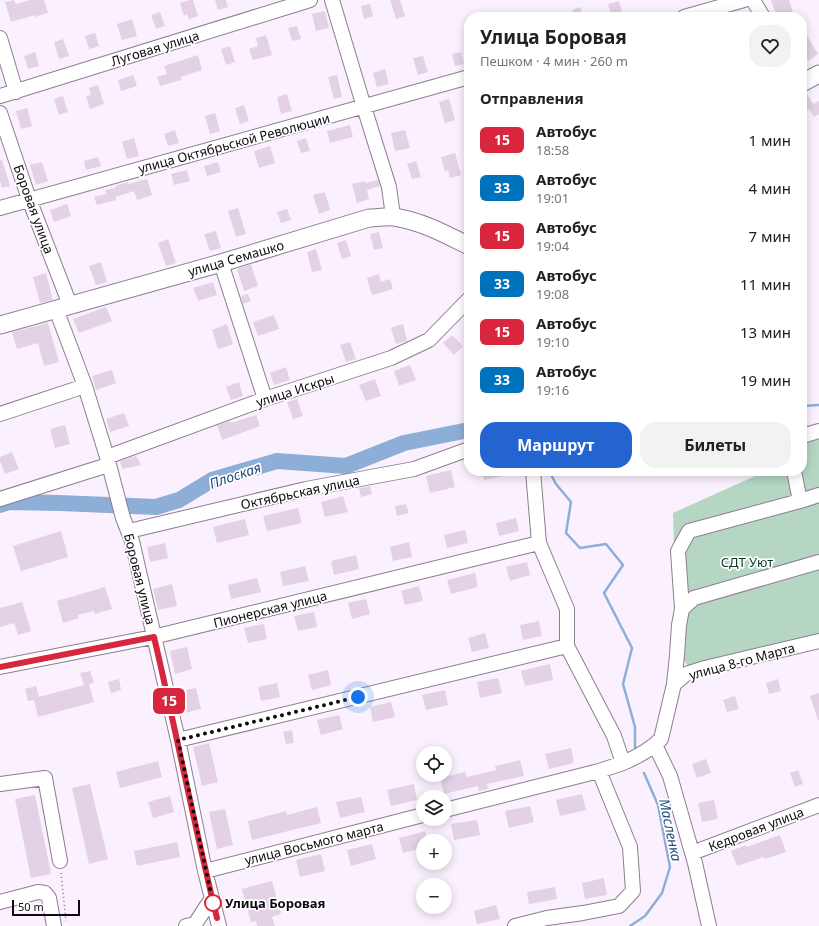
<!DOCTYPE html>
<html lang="ru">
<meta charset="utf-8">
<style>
:root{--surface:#fff;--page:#f2f2f2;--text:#202124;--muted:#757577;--accent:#2464d0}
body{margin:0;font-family:"Noto Sans",sans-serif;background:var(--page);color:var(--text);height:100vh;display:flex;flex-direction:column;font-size:15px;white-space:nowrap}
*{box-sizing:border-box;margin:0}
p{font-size:13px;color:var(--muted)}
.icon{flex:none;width:22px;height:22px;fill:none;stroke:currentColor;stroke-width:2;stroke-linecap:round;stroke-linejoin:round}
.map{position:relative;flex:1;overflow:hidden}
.sheet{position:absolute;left:464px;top:12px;width:343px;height:464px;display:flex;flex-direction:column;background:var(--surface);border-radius:16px;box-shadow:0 2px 10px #0003}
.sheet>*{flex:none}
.badge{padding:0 8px;border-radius:6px;font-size:14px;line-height:26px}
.tools{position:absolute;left:416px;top:746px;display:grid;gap:8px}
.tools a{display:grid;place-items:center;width:36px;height:36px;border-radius:50%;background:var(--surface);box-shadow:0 2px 10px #0003;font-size:20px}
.scale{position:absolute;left:12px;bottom:10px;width:68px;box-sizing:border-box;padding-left:4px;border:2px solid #0f0910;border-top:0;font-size:11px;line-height:14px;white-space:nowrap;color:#0f0910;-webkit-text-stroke:3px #fff;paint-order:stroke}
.you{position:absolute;width:20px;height:20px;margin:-10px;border:3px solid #fff;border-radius:50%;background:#1a73e8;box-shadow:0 0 0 6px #1a73e833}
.map>.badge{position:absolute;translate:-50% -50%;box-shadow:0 0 0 2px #fff}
h2{padding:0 16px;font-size:15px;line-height:36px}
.round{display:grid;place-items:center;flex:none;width:42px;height:42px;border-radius:16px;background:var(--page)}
.head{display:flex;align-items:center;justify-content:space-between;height:68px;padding:0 16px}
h1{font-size:19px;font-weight:700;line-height:30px}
.primary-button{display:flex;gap:8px;margin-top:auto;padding:8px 16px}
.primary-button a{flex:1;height:46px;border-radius:16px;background:var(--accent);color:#fff;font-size:16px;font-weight:700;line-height:46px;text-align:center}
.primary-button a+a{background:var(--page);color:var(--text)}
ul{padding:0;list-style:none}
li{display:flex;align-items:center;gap:12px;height:48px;padding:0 16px}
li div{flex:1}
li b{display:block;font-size:15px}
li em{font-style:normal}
li .badge{min-width:44px;font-weight:700;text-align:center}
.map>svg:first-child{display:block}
.green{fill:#b4d6c2}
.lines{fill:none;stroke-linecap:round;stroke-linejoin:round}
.stream{stroke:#8daed7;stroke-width:2.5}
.river{stroke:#8daed7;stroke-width:16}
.building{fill:#e3d1e6}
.minor-casing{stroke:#8d7d91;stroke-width:16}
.major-casing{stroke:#8d7d91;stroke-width:19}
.path{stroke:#807781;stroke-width:1.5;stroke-dasharray:1 3;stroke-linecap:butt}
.minor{stroke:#fff;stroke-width:14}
.major{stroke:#fff;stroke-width:17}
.line-casing{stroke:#fff;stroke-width:9}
.line{stroke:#d7263d;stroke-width:6}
.walk{stroke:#0f0910;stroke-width:4;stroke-dasharray:0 7.2}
.stop-dot{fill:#fff;stroke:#d7263d;stroke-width:2}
.labels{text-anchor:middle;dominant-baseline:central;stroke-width:3.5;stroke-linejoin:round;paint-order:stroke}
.street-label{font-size:13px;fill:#0f0910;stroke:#fff}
.park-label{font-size:13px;fill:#0b3723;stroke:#fff}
.stop-label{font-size:13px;font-weight:bold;fill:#0f0910;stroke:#fff;text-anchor:start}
.water-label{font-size:14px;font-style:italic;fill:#1d4b7e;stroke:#fff}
</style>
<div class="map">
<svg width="819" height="926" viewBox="0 0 819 926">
<rect width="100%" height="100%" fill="#fbf0fd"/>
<path class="green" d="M819,428V637L690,670L681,655L676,611L673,513L766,471H802V433Z"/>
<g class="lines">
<path class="stream" d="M802,406L819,405
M549,471L556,484L571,502L566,533L580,548L606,544L623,565L604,593L632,648L623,684L635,727V748
M630,926L645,916L662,893L670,867L658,805L644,773"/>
<path class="river" d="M0,505L9,502L60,503L156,507L179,500L212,480L277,461L346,466L404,443L469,430"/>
</g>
<path class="building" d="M14,0L16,4L30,0H44L48,13L35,17V15L11,22L5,2Z
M189,0H193L198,16L189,19L187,14L184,16L180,3Z
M215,0H226L228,7L218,10Z
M390,0H400L405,16L396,19Z
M771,0H789L794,16L790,17H777Z
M619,1L623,15L612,17L608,4Z
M370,4L373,16L364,19L361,6Z
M580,7L583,17H574L572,10Z
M325,11L329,28L316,31L312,14Z
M160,12L165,26L156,29L151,15Z
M132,19L137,36L122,40L117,24Z
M297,26L301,39L292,41L288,28Z
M95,33L99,46L89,49L85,36Z
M266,35L272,55L253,60L249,49L258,46L256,38Z
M807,36L818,54L808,61L802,51V39Z
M63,39L69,56L59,59L54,42Z
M230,46L235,62L226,65L221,49Z
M35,52L39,66L28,69L24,56Z
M461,52L464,64L455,66L452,54Z
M198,55L202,70L181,77V80L160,86L157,77L167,74L164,66Z
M423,56L428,72L418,75L413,58Z
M385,69L389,84L377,87L373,73Z
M133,75L137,86L121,91L118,80Z
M337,75L342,97L334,99L328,77Z
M98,85L104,104L90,109L86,96L91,95L89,88Z
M287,94L292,111L281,114L277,97Z
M807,94L813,104L819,101V114L814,117L809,109L806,111L802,104V97Z
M63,96L68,112L59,115L54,99Z
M449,99L455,120L445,123L439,102Z
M244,105L249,121L240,124L235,108Z
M27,108L32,126L21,129L16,111Z
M215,113L220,131L210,134L205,116Z
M350,125L353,137L330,143L327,131Z
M175,130L179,143L168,146L164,134Z
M405,130L410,148L395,151L391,133Z
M134,138L139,156L127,159L122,142Z
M306,138L310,151L301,153L297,141Z
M270,146L275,163L259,168L254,151Z
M455,153L461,175L450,178L448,170L445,171L441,157Z
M98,157L101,166L86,170L84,161Z
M0,160H2L10,186L2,188L0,181Z
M416,161L421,177L412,179L407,164Z
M42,162L48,181L36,185L30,165Z
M218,162L221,172L207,176L204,166Z
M187,170L190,181L174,185L171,174Z
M147,179L152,195L137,200L134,191L115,197L116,200L97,205L94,197L106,194L105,190L116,188L115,186L128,182V184Z
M378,180L380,186L367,190L369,199L357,203L352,184L365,181V183Z
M325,192L330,210L319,214L313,195Z
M67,204L71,216L54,222L50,210Z
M238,208L246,234L236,237L228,211Z
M287,209L291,220L281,223L277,212Z
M216,231L221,248L210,251L204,234Z
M379,232L383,248L374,250L370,234Z
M168,239L176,263L166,266L158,243Z
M346,240L351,256L342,259L337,243Z
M316,249L322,270L312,272L307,252Z
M101,262L107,282L96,285L89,266Z
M251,264L258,286L244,291L237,269Z
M46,273L53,300L40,303L33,277Z
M379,274L381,282L390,279L393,289L372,295L367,278Z
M213,282L217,295L198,301L193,288Z
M248,294L251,301L243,304L241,296Z
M106,307L112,321L79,333L73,319Z
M274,315L279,329L258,336L253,322Z
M48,323L59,362L44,366L38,343L17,349L12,332Z
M227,324L233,344L218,349L212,330Z
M403,324L407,341L396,344L391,328Z
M452,335L463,346L454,355L443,343Z
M350,342L356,359L346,362L340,345Z
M410,365L416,380L399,386L394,371Z
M286,367L290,380L274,385L270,373Z
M112,370L116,383L96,390L92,376Z
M375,379L381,396L366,401L359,385Z
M239,382L243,396L231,400L226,387Z
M297,399L303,416L293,419L287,402Z
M124,413L129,426L110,432L106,419Z
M256,415L260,426L222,440L217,425L231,421V423Z
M65,425L70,444L55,448L50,429Z
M12,452L19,469L5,474L0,461V457Z
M136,456L141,465L122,469L120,461Z
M451,470L455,487L430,493L426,476Z
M482,471H511V474L484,480Z
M370,486L372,494L361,497L359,488Z
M343,496L348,512L325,517L321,502Z
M406,504L409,513L397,516L395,506Z
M298,508L302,523L267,531L263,516Z
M516,518L519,531L499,536L496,523Z
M245,519L249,535L217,543L213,527Z
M465,530L468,543L447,548L444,535Z
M61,531L68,557L21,571L13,546Z
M409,542L412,557L393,561L390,547Z
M165,543L168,558L150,562L147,547Z
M356,555L359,569L334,575L331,561Z
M527,562L530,575L510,581L506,567Z
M305,566L309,581L283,586L280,572Z
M475,573L478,587L451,594L447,580Z
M257,578L261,592L231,599L228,585Z
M172,584L177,606L158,610L153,589Z
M419,586L423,601L405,605L401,591Z
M105,587L112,609L95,614L94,611L78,615L79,618L63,623L57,601Z
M366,599L370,614L352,619L348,603Z
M22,602L31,631L18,635L14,623L0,627V608Z
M314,612L317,627L298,631L294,616Z
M539,621L542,636L523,640L520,625Z
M264,624L267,639L248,643L244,628Z
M485,633L489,648L472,652L468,638Z
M187,647L192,669L175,674L170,651Z
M550,664L553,680L525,686L521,671Z
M328,670L331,685L312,690L308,675Z
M90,671L94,683L89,684L94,702L38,717L34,700L28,701L25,689L36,686L39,697L84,685L80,673Z
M498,678L502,693L480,698L477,682Z
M119,679L121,690L111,693L108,682Z
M778,679L781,691L769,694L766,683Z
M277,683L280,697L261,701L258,687Z
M196,688L201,709L185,713L180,691Z
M445,690L448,705L426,710L422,695Z
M819,693V720H818L810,696Z
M735,696L739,709L727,712L723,700Z
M391,702L395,717L373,722L370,707Z
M339,715L343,729L321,735L317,720Z
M292,730L294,743L286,744L283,732Z
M209,743L218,782L202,786L193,747Z
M571,748L574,763L549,769L545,754Z
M706,759L711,773L697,778L692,764Z
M520,760L524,776L487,784L488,789L479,791L478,786L444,794L440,778L465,772L467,777L496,770L495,766Z
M158,761L162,777L120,788L116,772Z
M798,770L803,784L795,787L790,773Z
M90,784L108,859L89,864L72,788Z
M414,784L417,800L391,806L387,790Z
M582,794L586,810L560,816L556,800Z
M35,795L51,874L31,878L15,799Z
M170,796L174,812L153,818L148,802Z
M361,797L365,812L340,818L336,802Z
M714,800L718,819L702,822L698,803Z
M530,806L534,822L509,828L505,811Z
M317,807L321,823L252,840L248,821L286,811L287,815Z
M225,809L233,845L217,849L209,812Z
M477,820L480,835L454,840L451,824Z
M425,831L427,841H423V848L403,853L399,838Z
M780,835L786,852L765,859L764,857L737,866L731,851L746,845L747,847Z
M177,842L180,857L137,866L134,851Z
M372,844L376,859L351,866L347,850Z
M321,854L325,871L300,877L296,860Z
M604,878L607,895L585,899L582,883Z
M272,881L281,914L272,917L275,926H257L256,921L251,922L242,889Z
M555,887L557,899L529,904L527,892Z
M496,905L500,919L477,924L474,911Z"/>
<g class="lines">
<defs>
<path id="minor" d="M332,0L364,107L389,187L393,216
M753,0L763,17
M684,17L744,0
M0,38L16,92
M0,96L310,0
M0,113L29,199L70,305
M0,208L469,77
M221,263L265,399
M56,309L85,386L107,457L123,518L132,541L178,740L205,871L219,926
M0,414L85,386
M802,436L819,431
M107,457L265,399L391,358L429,340L469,299
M0,499L108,465
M800,501L819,495
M129,531L306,489L414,469L469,449
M682,609L678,551L689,531L800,501L794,471
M0,667L153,637L539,543
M674,684L677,655L679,625L682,609L694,598L819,562
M178,740L567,646
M655,745L670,776L695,863L709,926
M623,763C637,757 650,750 661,739L674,684L686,674L705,668L819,641
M0,784L45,778L60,861
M445,810L599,771
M692,853L819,805
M205,871L423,815
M0,902L38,892L45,893L49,898L54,926
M186,926L195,924L212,898
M515,926L547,918L583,913L619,906L633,891L630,847L599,771L623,763L614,736L567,646V609L539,543L533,471"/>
<path id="major" d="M802,83L819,74
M0,325L221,263L369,218C377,218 386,216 394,217C421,221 445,234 469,246"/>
</defs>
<use href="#minor" class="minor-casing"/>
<use href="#major" class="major-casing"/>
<path class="path" d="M61,873L66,921"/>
<use href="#minor" class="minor"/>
<use href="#major" class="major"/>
</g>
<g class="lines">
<defs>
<path id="line" d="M0,667L154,637C176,731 194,825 217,918"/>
</defs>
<use href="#line" class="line-casing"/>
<use href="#line" class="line"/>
<path class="walk" d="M213,903L178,740L358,697"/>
</g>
<circle class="stop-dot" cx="213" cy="903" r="8"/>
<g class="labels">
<g class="street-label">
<text transform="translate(155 48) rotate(-17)">Луговая улица</text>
<text transform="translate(234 143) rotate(-15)">улица Октябрьской Революции</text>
<text transform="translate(34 209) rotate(70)">Боровая улица</text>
<text transform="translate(236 258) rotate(-16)">улица Семашко</text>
<text transform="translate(295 390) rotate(-18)">улица Искры</text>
<text transform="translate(300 492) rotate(-12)">Октябрьская улица</text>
<text transform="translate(140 579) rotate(76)">Боровая улица</text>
<text transform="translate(270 609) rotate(-14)">Пионерская улица</text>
<text transform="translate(742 661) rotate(-15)">улица 8-го Марта</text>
<text transform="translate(756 829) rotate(-21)">Кедровая улица</text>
<text transform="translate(314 843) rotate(-14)">улица Восьмого марта</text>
</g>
<g class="park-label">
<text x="747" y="562">СДТ Уют</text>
</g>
<g class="stop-label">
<text x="225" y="903">Улица Боровая</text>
</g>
<g class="water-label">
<text transform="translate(235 475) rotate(-19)">Плоская</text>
<text transform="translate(671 830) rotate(78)">Масленка</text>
</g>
</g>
</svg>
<div class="tools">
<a><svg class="icon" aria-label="locate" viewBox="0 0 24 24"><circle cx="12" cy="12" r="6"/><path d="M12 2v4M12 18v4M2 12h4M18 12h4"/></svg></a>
<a><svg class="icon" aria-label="layers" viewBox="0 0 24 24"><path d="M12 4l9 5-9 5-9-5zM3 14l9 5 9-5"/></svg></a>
<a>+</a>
<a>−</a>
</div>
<div class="scale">50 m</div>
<div class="you" style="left:358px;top:697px"></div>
<b class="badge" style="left:169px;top:701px;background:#d7263d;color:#fff">15</b>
<section class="sheet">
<div class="head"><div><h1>Улица Боровая</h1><p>Пешком · 4 мин · 260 m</p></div><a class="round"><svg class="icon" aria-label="heart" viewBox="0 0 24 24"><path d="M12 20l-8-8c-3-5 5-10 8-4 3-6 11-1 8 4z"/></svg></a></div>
<h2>Отправления</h2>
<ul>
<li><span class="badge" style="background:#d7263d;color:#fff">15</span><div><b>Автобус</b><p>18:58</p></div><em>1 мин</em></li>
<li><span class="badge" style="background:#0072bc;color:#fff">33</span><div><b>Автобус</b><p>19:01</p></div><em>4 мин</em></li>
<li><span class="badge" style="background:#d7263d;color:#fff">15</span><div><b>Автобус</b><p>19:04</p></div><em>7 мин</em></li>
<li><span class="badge" style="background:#0072bc;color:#fff">33</span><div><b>Автобус</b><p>19:08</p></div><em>11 мин</em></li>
<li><span class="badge" style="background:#d7263d;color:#fff">15</span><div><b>Автобус</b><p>19:10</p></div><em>13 мин</em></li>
<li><span class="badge" style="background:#0072bc;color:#fff">33</span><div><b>Автобус</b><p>19:16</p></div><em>19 мин</em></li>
</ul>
<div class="primary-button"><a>Маршрут</a><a>Билеты</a></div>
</section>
</div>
